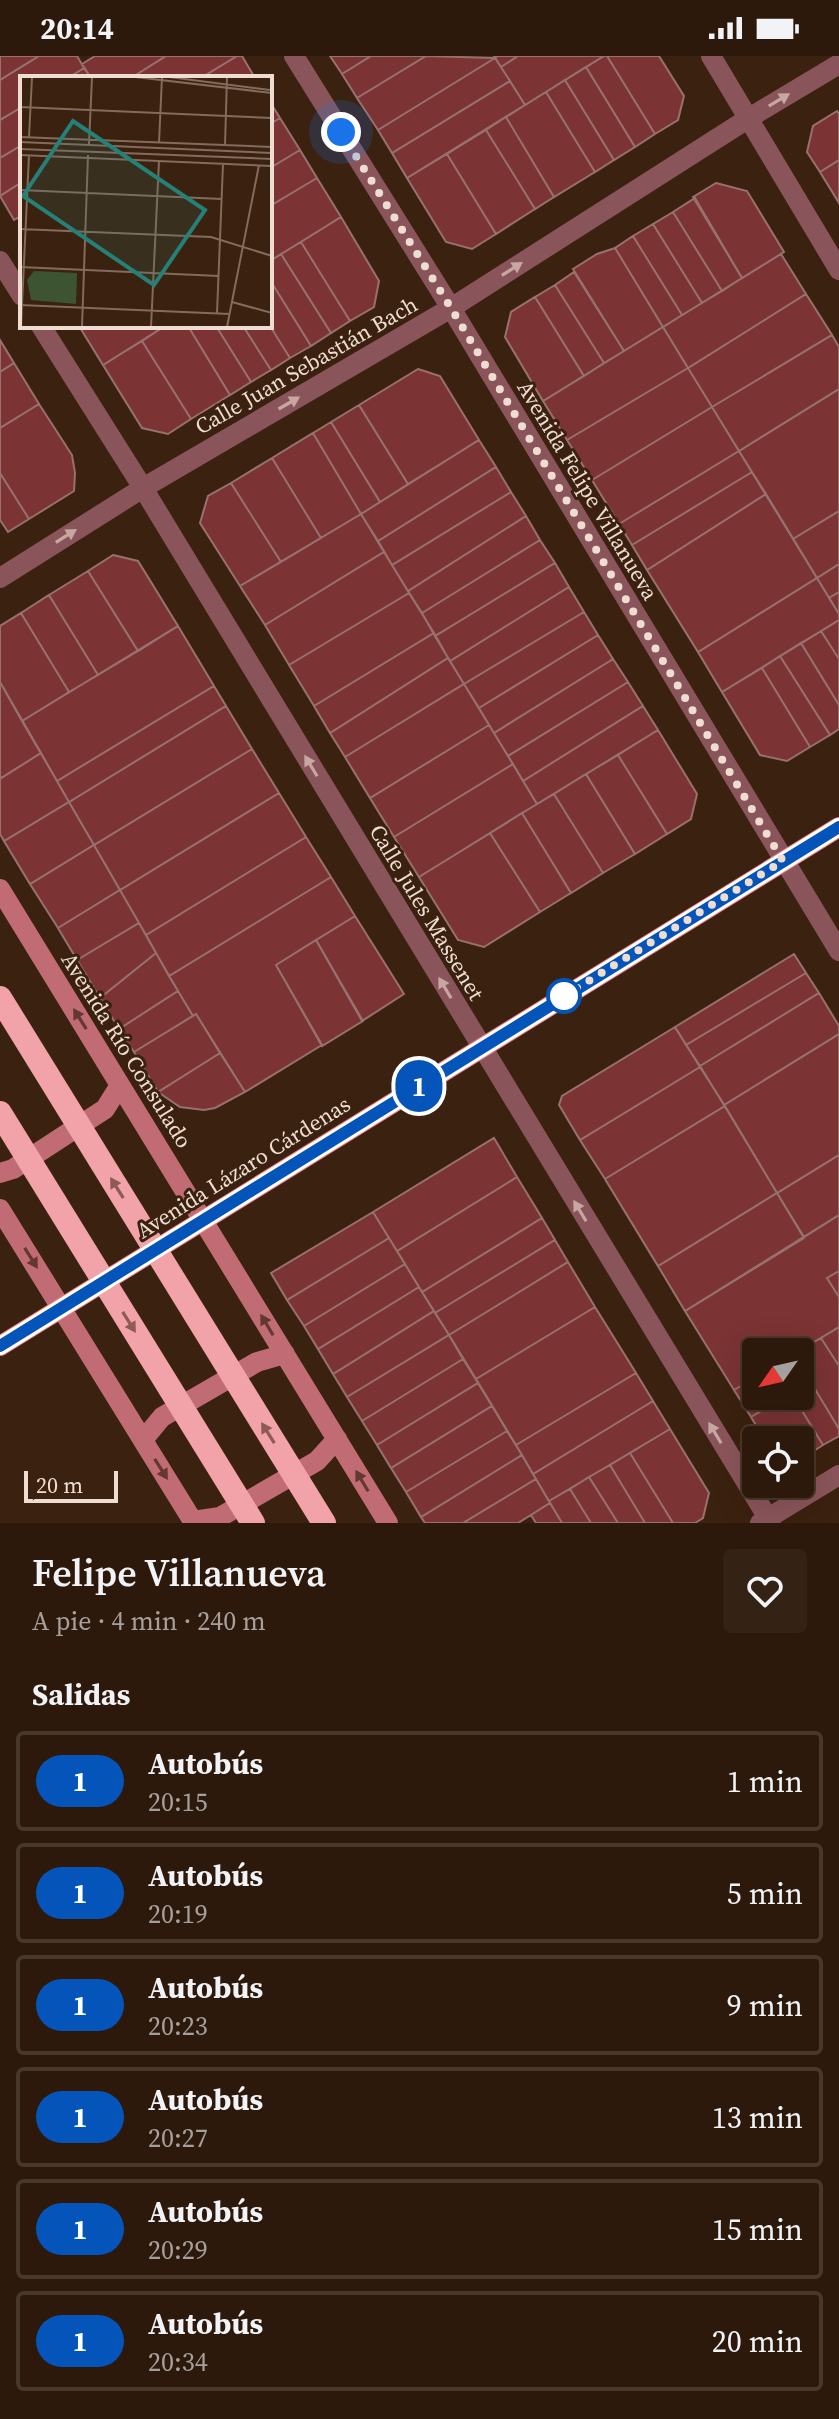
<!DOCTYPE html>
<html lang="es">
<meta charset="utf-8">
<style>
:root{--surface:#2c190b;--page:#342214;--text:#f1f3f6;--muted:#a6a09d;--line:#48382c}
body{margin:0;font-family:"Source Serif 4",serif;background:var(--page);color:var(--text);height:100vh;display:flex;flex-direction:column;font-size:30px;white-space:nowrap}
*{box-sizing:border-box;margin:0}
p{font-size:26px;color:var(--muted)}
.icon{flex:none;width:44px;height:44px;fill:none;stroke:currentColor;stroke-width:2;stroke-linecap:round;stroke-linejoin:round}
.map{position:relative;height:1467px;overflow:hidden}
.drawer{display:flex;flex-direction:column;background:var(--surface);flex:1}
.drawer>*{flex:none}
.badge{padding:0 16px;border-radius:26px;font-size:28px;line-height:52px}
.needle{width:52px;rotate:236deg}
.controls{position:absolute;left:742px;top:1282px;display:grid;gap:16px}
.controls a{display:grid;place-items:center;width:72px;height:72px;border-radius:8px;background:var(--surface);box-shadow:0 8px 32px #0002,0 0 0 2px var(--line);font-size:40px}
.scale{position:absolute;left:24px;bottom:20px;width:94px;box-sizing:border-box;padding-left:8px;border:4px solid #efddd2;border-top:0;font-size:22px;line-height:28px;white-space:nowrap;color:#efddd2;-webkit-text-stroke:6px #3b210f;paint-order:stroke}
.you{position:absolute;width:40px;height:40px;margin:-20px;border:6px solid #fff;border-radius:50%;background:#1a73e8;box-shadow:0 0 0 12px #1a73e833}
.map>.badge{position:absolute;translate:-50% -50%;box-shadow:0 0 0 4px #fff}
h2{padding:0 32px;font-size:30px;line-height:72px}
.round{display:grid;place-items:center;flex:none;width:84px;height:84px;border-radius:8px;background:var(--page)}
.overview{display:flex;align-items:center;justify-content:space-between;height:136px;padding:0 32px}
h1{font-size:38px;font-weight:600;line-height:60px}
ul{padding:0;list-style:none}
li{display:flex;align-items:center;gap:24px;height:100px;margin:0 16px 12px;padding:0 16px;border:4px solid var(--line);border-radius:8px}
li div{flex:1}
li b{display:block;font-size:30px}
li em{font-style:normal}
li .badge{min-width:88px;font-weight:700;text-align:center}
.status{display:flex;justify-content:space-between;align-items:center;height:56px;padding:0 40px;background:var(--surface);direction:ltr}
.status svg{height:22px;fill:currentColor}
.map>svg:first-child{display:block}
.building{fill:#7b3334;stroke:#98716f;stroke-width:2}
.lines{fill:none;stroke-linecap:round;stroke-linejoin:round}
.street{stroke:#8a555a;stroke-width:20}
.secondary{stroke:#c16c75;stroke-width:20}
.primary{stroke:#eb7d8a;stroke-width:20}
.highway-bridge{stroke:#f2a2a9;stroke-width:24}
.oneway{fill:#c7a7a2}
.oneway2{fill:#63382e}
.oneway3{fill:#8d5b54}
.line-casing{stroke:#fff;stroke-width:18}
.line{stroke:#0554ba;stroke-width:12}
.walk{stroke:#efddd2;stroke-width:8;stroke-dasharray:0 14.4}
.stop-dot{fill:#fff;stroke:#0554ba;stroke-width:4}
.labels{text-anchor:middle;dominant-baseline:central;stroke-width:6;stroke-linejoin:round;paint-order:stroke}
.street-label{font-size:22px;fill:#efddd2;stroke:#3b210f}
.inset-road{fill:none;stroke:#836c5d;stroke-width:2}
.view{fill:#258078;fill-opacity:0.15;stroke:#258078;stroke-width:4}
.inset-edge{fill:none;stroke:#efddd2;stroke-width:4}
</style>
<div class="status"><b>20:14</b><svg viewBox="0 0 49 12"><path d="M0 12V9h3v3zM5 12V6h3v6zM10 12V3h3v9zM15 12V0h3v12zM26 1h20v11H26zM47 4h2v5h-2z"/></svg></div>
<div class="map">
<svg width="839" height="1467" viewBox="0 0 839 1467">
<rect width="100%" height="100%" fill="#3b210f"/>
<path class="building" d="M0,0H39L0,24Z
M39,0H77L84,12L68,22H22V51L0,64V24Z
M95,0H166L131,22H91L82,8Z
M166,0H237L201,22H131Z
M237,0H242L255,22H201Z
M330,0H371L342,18Z
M371,0H426L357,42L342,18Z
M426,0L495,2L378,74L357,42Z
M494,0H518L501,11Z
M518,0H604L525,49L501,11Z
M604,0H607L655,78L635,91L586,11Z
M607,0H659L684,40L678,64L655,78Z
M495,2L510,25L392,97L378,74Z
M586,11L635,91L614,104L565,24Z
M84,12L91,22H68Z
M565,24L614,104L595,116L546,36Z
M510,25L525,49L407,122L392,97Z
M546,36L595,116L554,141L506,61Z
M270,46L280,62L270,68Z
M22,51V89L0,102V64Z
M837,55L839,58V104L820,116L807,96L813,70Z
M506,61L554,141L535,153L486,74Z
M280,62L300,94L270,112V68Z
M486,74L535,153L496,178L447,98Z
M22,89V126L0,140V102Z
M300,94L317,122L270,150V112Z
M447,98L496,178L472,193L446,186L407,122Z
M839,104V147L820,116Z
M317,122L341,161L270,205V150Z
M22,126V160L14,164L0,140Z
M716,127L747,135L784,196L742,222L693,141Z
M695,142L742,222L722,235L673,156Z
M673,156L722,235L702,247L653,168Z
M341,161L379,225L374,251L350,265L301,186Z
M653,168L702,247L682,259L633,180Z
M633,180L682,259L663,271L615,192Z
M301,186L350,265L331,277L281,198Z
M615,192L663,271L624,295L573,213L597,198Z
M281,198L331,277L311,290L270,224V205Z
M781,198L806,238L688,312L663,271Z
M574,216L624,295L604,307L555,229Z
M270,224L311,290L290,302L270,270Z
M555,229L604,307L584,320L535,241Z
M806,238L832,279L712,351L688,312Z
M535,241L584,320L543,345L505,281L511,256Z
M79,270H165L103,309Z
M165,270H188L230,339L191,363L142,285Z
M188,270H216L251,326L230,339Z
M216,270H243L271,314L251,326Z
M243,270H270L290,302L271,314Z
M663,271L688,312L567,384L543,345Z
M832,279L839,291V333L739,395L712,351Z
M0,284L14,307L0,316Z
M142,285L191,363L168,378L142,372L103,309Z
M14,307L39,348L0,372V316Z
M688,312L712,351L592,424L567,384Z
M418,313L440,320L479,384L408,428L359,349Z
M839,333V455L793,483L739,395Z
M39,348L72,399L75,417L74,435L29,463L0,417V372Z
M359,349L408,428L380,446L331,366Z
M712,351L739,395L619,468L592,424Z
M331,366L380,446L361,458L313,377Z
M313,377L361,458L321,482L272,402Z
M479,384L496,411L378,485L361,458Z
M739,395L752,416L632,489L619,468Z
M272,402L321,482L281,506L231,427Z
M496,411L511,436L392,509L378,485Z
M752,416L766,438L647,514L632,489Z
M0,417L29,463L8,476L0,464Z
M231,427L281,506L240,530L200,467L208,440Z
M511,436L526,460L408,535L392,509Z
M766,438L817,522L698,596L647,514Z
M839,455V508L817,522L793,483Z
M361,458L384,496L265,569L240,530Z
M526,460L540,484L422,557L408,535Z
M540,484L555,507L435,580L422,557Z
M384,496L409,537L289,609L265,569Z
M113,499L138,505L178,570L138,595L88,515Z
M555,507L569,531L450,605L435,580Z
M839,508V536L829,542L817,522Z
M88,515L138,595L98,619L49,539Z
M817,522L839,558V564L722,636L698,596Z
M569,531L584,556L464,628L450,605Z
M839,536V558L829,542Z
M409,537L434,577L314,650L289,609Z
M49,539L98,619L69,636L21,557Z
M584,556L598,579L479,652L464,628Z
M21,557L69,636L22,665L0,626V570Z
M839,564V603L821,575Z
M178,570L214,630L57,725L22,665Z
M821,575L839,603V649L801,587Z
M434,577L448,602L330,677L314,650Z
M598,579L613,603L494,677L479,652Z
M801,587L839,649V673L830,679L780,600Z
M780,600L830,679L810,691L762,612Z
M448,602L464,628L345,701L330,677Z
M613,603L628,626L508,700L494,677Z
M762,612L810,691L787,705L760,699L722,636Z
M0,626L41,697L1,722L0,720Z
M628,626L643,650L523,725L508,700Z
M464,628L489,669L370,742L345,701Z
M214,630L226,650L69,746L57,725Z
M226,650L252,693L94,789L69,746Z
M643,650L658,674L537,748L523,725Z
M489,669L513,708L394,781L370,742Z
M658,674L697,738L691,763L667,778L618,699Z
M252,693L279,737L120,834L94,789Z
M41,697L69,746L4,785L0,778V723Z
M618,699L667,778L635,798L586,718Z
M513,708L537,748L419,821L394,781Z
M586,718L635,798L603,817L554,738Z
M279,737L306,781L146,879L120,834Z
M554,738L603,817L571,837L522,757Z
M69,746L94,789L30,828L4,785Z
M522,757L571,837L540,856L490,777Z
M490,777L540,856L484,891L458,884L419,821Z
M306,781L331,821L169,920L146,879Z
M94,789L120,834L58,872L30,828Z
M331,821L355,860L276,909L322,989L245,1036L196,958L193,960L169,920Z
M120,834L139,867L77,904L58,872Z
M355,860L404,938L362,965L316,884Z
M139,867L156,897L100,942L77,904Z
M316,884L363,965L322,990L276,909Z
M156,897L178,935L119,973L100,942Z
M794,898L806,917L686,989L675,971Z
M806,917L819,937L700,1010L686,989Z
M178,935L193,960L134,996L119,973Z
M819,937L839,970V978L724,1049L700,1010Z
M196,958L220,997L158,1036L134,996Z
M675,971L700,1011L580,1084L559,1049L562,1040Z
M839,978V1099L777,1137L724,1049Z
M220,997L245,1036L215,1052L204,1054L180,1051L158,1036Z
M700,1011L725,1050L605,1123L580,1084Z
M725,1050L777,1137L658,1210L605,1123Z
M494,1082L517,1121L397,1195L373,1156Z
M839,1099V1159L804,1181L777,1137Z
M517,1121L542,1162L422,1236L397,1195Z
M777,1137L804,1182L685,1255L658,1210Z
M373,1156L389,1182L287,1244L271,1217Z
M839,1159V1215L827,1222L839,1241V1271L797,1296H756V1321L734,1334L685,1255Z
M542,1162L555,1184L435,1257L422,1236Z
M389,1182L405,1208L304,1270L287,1244Z
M555,1184L568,1206L449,1279L435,1257Z
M568,1206L595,1251L476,1323L449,1279Z
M405,1208L419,1231L318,1293L304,1270Z
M839,1215V1241L827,1222Z
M419,1231L434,1255L333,1318L318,1293Z
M595,1251L636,1317L516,1389L476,1323Z
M434,1255L449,1279L347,1341L333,1318Z
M839,1271V1310L821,1282Z
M449,1279L463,1303L362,1365L347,1341Z
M821,1282L839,1310V1373L800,1308V1296H797Z
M463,1303L478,1327L377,1389L362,1365Z
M800,1308L839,1373V1380L823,1389L793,1340H800Z
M636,1317L653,1345L533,1418L516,1389Z
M756,1321V1340H787L751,1361L734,1334Z
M478,1327L492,1350L391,1412L377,1389Z
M787,1340H793L823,1389L800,1404V1384H765L751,1361Z
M653,1345L670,1373L549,1445L533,1418Z
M492,1350L507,1375L406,1436L391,1412Z
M670,1373L709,1437L703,1462L695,1467H673L630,1397Z
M507,1375L522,1399L421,1461L406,1436Z
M630,1397L673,1467H645L610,1409Z
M522,1399L536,1423L463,1467H425L421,1461Z
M610,1409L645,1467H618L589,1421Z
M589,1421L618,1467H591L570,1433Z
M536,1423L550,1447L518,1467H463Z
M570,1433L591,1467H562L549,1445Z
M550,1447L562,1467H536L531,1459Z"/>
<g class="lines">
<path class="street" d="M294,0L451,252L839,895
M711,0L839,214
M0,205L22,240
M41,270L143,432L771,1467
M0,522L143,432L451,252L749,62L839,8
M760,1467L839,1419"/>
<path class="secondary" d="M0,833L388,1467
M0,1117L13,1113L105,1053L120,1029
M0,1153L194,1467
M143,1384L162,1361L257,1306L285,1298
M193,1465L220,1461L317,1405L337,1383"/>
<path class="primary" d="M0,1290L839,771"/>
<path class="highway-bridge" d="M0,942L324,1467
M0,1057L253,1467"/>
</g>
<defs><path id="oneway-solid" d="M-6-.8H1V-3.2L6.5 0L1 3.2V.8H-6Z" transform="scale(2)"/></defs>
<g class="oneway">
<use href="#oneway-solid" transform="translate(779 44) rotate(-31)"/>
<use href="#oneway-solid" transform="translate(512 213) rotate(-32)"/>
<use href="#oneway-solid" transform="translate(289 347) rotate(-30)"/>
<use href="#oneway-solid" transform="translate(66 480) rotate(-32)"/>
<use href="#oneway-solid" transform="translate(311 710) rotate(-121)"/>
<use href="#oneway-solid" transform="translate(445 932) rotate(-121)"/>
<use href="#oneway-solid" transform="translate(580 1155) rotate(-121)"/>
<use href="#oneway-solid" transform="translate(715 1377) rotate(-121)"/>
</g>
<g class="oneway2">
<use href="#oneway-solid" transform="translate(80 963) rotate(-122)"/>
<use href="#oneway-solid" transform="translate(31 1202) rotate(58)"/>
<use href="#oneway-solid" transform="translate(267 1269) rotate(-121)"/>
<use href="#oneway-solid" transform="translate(161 1413) rotate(58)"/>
<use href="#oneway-solid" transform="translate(362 1425) rotate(-121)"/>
</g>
<g class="oneway3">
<use href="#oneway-solid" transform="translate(117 1132) rotate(-122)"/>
<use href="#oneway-solid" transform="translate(129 1266) rotate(58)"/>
<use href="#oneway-solid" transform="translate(268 1377) rotate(-122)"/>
</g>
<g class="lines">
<defs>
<path id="line" d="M0,1290L839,771"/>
</defs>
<use href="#line" class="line-casing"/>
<use href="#line" class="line"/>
<path class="walk" d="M341,76L451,252L783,805L556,945L564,940"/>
</g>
<circle class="stop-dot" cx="564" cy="940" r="16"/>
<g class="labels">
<g class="street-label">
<text transform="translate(306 309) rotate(-30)">Calle Juan Sebastián Bach</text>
<text transform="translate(588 434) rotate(59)">Avenida Felipe Villanueva</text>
<text transform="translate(427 856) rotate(59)">Calle Jules Massenet</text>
<text transform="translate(127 994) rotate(58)">Avenida Río Consulado</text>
<text transform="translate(243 1111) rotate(-32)">Avenida Lázaro Cárdenas</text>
</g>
</g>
<g transform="translate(20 20)">
<rect width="252" height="252" fill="#3b210f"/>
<path d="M14,195L57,197L56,228L11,224L7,204Z" fill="#3d5432"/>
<path class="inset-road" d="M115,1L252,17M149,1L250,14M0,31L252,42M0,61L252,71M9,61L12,1M0,66L252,77M139,67L142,1M69,68L72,1M205,69L207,1M0,73L252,83M0,79L252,90M0,114L202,123M0,153L191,161L252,180M0,191L199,200M212,226L252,237M0,229L210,238M197,237L203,88M1,251L9,79M62,251L68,79M131,251L139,85M207,251L239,89"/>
<path class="view" d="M53,45L185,134L134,209L3,120Z"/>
<rect width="252" height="252" class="inset-edge"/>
</g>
</svg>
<div class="controls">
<a><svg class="needle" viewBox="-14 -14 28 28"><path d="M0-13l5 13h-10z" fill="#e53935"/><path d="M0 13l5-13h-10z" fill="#a6a09d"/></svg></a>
<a><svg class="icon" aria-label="locate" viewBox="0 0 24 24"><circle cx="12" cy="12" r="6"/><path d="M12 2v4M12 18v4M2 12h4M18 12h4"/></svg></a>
</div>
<div class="scale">20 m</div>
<div class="you" style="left:341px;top:76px"></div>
<b class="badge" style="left:419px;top:1030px;background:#0554ba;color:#fff">1</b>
</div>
<section class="drawer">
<div class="overview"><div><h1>Felipe Villanueva</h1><p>A pie · 4 min · 240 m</p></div><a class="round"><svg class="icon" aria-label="heart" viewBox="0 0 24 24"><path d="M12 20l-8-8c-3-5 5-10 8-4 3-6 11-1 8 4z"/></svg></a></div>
<h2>Salidas</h2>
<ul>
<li><span class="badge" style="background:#0554ba;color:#fff">1</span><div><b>Autobús</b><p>20:15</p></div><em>1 min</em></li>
<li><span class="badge" style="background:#0554ba;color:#fff">1</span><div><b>Autobús</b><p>20:19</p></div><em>5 min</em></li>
<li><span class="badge" style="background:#0554ba;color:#fff">1</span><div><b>Autobús</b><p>20:23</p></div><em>9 min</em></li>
<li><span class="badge" style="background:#0554ba;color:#fff">1</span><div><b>Autobús</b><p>20:27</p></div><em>13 min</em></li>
<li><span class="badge" style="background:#0554ba;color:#fff">1</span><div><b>Autobús</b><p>20:29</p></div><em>15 min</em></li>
<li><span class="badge" style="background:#0554ba;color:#fff">1</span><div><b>Autobús</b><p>20:34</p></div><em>20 min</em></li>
</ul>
</section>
